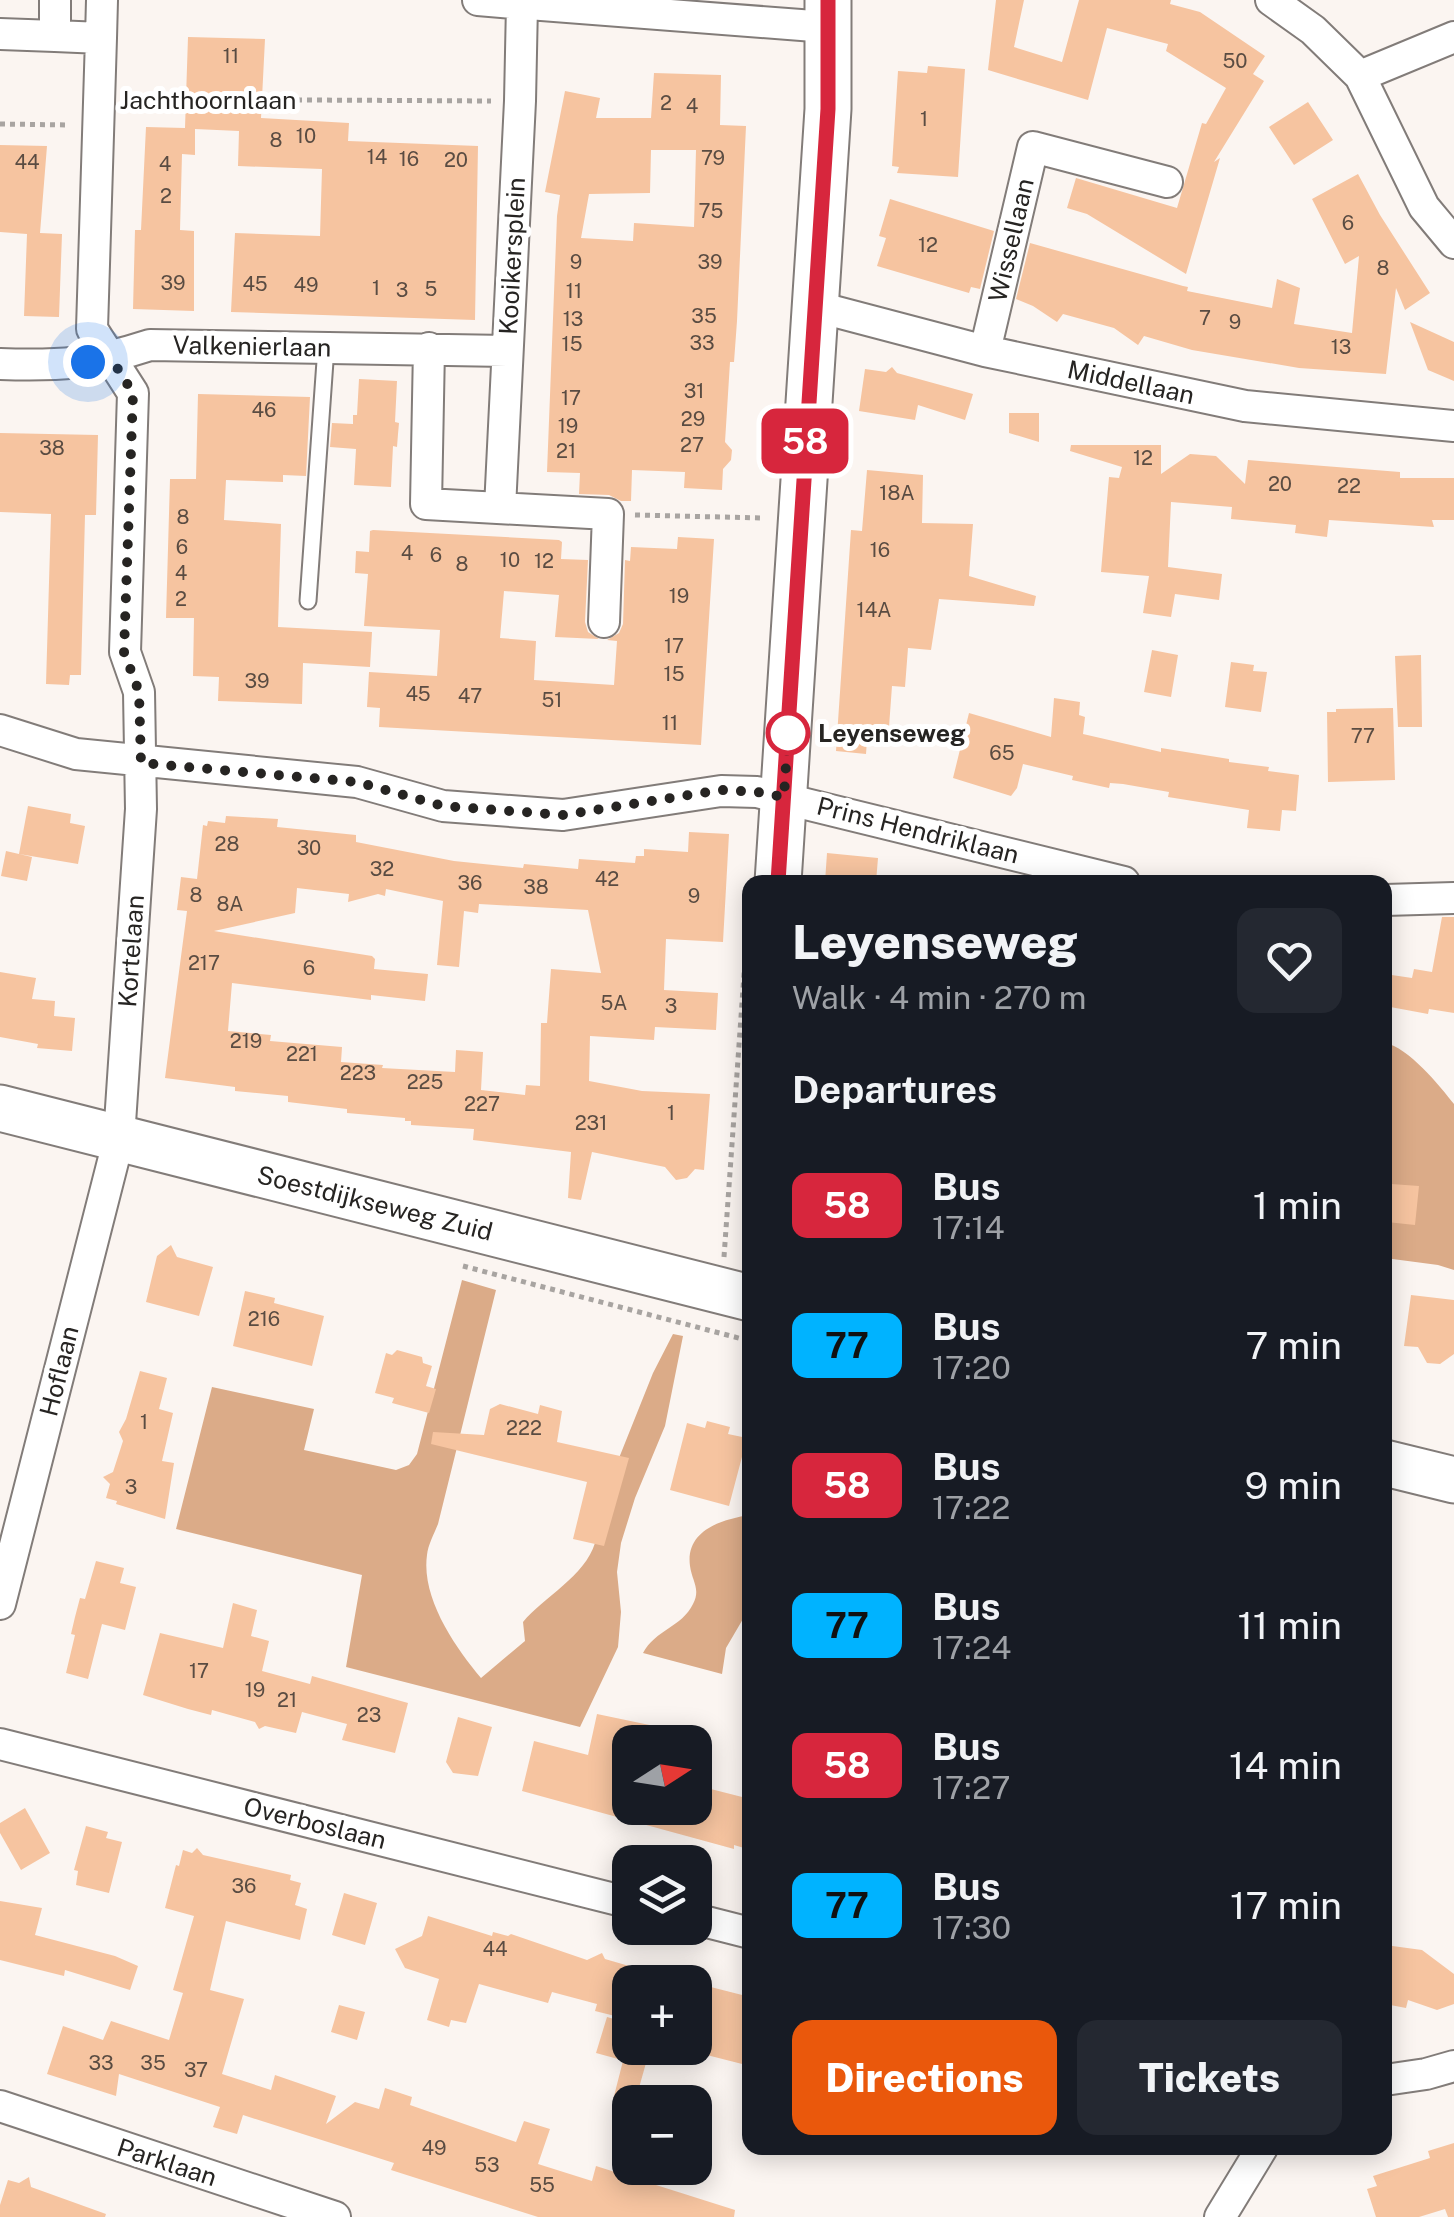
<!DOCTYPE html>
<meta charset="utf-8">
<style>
:root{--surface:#171b24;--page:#242831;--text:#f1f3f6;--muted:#9ea1a6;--accent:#ea580c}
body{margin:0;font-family:"Public Sans",sans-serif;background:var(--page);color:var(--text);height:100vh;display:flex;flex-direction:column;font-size:38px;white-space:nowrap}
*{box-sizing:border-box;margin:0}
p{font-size:32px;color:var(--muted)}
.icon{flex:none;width:55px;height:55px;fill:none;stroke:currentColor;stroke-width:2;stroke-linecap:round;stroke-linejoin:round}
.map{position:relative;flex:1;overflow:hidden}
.side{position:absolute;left:742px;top:875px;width:650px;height:1280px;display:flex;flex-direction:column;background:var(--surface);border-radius:20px;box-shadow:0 5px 25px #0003}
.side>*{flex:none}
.badge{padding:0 20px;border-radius:15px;font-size:35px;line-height:65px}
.needle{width:65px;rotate:78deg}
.buttons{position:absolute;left:612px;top:1725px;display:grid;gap:20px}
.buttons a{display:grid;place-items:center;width:100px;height:100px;border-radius:20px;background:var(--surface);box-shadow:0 5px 25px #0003;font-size:50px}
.you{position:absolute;width:50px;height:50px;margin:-25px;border:8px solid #fff;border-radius:50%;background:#1a73e8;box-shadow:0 0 0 15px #1a73e833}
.map>.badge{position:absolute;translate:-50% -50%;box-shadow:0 0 0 5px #fff}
h2{padding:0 50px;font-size:38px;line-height:90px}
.round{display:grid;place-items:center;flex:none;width:105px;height:105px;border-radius:20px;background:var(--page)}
.overview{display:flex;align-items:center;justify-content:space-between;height:170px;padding:0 50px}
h1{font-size:48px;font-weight:800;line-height:75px}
.primary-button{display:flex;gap:20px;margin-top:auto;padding:20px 50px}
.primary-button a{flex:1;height:115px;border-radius:20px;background:var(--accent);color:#fff;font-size:40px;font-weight:800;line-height:115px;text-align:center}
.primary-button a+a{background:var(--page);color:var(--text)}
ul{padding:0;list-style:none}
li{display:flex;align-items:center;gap:30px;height:140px;padding:0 50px}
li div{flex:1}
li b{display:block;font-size:38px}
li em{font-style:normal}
li .badge{min-width:110px;font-weight:700;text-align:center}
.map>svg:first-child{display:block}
.forest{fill:#dbab88}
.building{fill:#f6c4a0;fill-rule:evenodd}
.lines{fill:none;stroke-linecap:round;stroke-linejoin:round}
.lane-casing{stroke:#827c79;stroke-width:19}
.street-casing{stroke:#827c79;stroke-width:34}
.secondary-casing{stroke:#827c79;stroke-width:49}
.path{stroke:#a8a4a1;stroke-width:5;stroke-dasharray:5 5;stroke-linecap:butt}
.lane{stroke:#fff;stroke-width:15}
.street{stroke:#fff;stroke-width:30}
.secondary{stroke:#fff;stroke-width:45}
.line-casing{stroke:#fff;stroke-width:22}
.line{stroke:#d7263d;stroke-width:15}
.walk{stroke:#262422;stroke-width:10;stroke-dasharray:0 18}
.stop-dot{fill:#fff;stroke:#d7263d;stroke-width:5}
.labels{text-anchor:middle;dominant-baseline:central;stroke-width:10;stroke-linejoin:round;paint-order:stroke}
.number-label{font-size:20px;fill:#5a4c42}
.street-label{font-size:25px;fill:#262422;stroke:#fff}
.stop-label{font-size:25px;font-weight:bold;fill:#262422;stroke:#fff;text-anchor:start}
</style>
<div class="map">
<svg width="1454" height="2217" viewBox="0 0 1454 2217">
<rect width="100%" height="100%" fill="#fbf5f1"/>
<path class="forest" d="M1385,1043C1408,1047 1440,1086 1454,1104V1270L1438,1265L1385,1258Z
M462,1280L496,1290L438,1524C434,1534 428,1545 427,1555C421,1598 455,1647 481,1678L525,1641L523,1622C544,1597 585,1576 595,1543C597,1536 595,1526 595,1518L653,1373L673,1334L683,1336L665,1426L635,1498L621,1543L617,1572L621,1612L618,1647L580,1727L346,1667L362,1575L176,1529L212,1387L314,1409L304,1450L396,1470L409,1465L417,1454Z
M750,1515V1607L726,1648L722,1674L643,1653C655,1630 682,1627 693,1604C701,1589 692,1581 690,1566C685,1530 723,1519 750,1515Z"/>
<path class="building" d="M996,0H1024L1014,47L1062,62L1079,0H1171L1170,4L1200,12L1265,56L1253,74L1264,81L1214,162L1220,158L1186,274L1087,214L1067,208L1076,178L1177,208L1202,123L1206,124L1226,88L1166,51L1168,44L1107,28L1088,100L988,70Z
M188,37L265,39L261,118L349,123L348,141L478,146L475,320L231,312L235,233L320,236L322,169L238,166L239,131L195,129V155L182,154L180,230L194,231V311L133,309L135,230H141L146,127L185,128Z
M928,66L965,69L958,177L897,173L899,167L892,166L898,71L927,73Z
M654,73L721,75L720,125L746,126L737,321L734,362H730L725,442L732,450L731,460L723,469L722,490L684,488L685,472L632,470L631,501H621L609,495L579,494L580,473L547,472L557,216L560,195L545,192L565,91L600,98L596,118H651ZM651,150H696L694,227L634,223L633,241L581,238L589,194L650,193Z
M1308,102L1333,140L1294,165L1269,127Z
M0,145L47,146L40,233L62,234L59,317L24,316L27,234L0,232Z
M1358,174L1380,215L1430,293L1405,310L1396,288L1386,374L1299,368L1192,350L1144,336L1138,345L1114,328L1063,314L1057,322L1033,306L1016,299L1030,243L1183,286L1188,287L1187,291L1272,308L1277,279L1300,288L1294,324L1352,333L1359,256L1345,264L1312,199Z
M890,199L994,231L980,289L971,287L969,293L877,266L886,238L879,236Z
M1410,322L1454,342V381L1428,370Z
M892,367L897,373L973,394L965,420L918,405L915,420L859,411L865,369L886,372Z
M359,379L397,381L395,422L399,423L398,434L397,447L393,446L391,487L354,485L356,449L330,447L332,423L353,424V415H357Z
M198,394L310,397L306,476L283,475V482L226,480L224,520L281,524L278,627L372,632L370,667L303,663L302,704L218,701L219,677L193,676L194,618H166L170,479H196Z
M1009,413H1039V442L1009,433Z
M0,433L98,435L96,515H85L81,675H70L69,685L46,684L51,514L0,512Z
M1071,445H1161V474L1190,454L1216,456L1245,484L1248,460L1400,472V478H1454V520H1432L1434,527L1329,520L1327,537L1295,533L1296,525L1231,519L1232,507L1171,502L1168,567L1222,574L1219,600L1175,594L1171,617L1143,613L1149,576L1101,572L1109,477L1119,478L1122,467L1070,451Z
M867,470L923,475L922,523L973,524L969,576L1036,596L1034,606L939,599L931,650L908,648L905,687L892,686L889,727L868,726L866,754L836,751L851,530L862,531Z
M373,530L559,540L562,542L561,559L588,560L585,622L588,632L599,639L555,637L559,595L504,591L500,638L536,641L534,680L614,685L617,641L607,640L619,633L623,624L625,560L630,561L631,547L677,549L678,537L714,539L701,745L379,727L380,708L367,707L369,672L437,676L440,630L364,626L368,574L355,573L356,551L369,552L370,531Z
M1152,650L1178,655L1171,697L1144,692Z
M1421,655L1422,727H1398L1395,656Z
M1231,662L1254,665L1253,671L1267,672L1261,712L1225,707Z
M1054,698L1080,702L1079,715L1085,717L1083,734L1161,752V748L1229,759V762L1269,767L1268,771L1299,775L1296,811L1282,810L1280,831L1247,828L1249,810L1168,797L1169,792L1123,784L1110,783L1109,788L1072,780L1073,776L1023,764L1017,788L1011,796L953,778L969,713L1051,737Z
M1393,708L1395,780L1328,782L1327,712H1336V709Z
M28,806L71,814L70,823L85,826L78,864L19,854Z
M226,816L278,819L277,827L356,835V842L454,861L523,868L524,864L578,869L579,859L635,863L636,856H644V849L688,852L689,832L729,834L723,942L666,939L664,990L718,993L716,1030L655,1027L654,1040L590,1036L589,1081L642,1091L710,1094L704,1170L695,1169L687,1178L676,1180L665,1167L592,1152L581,1200L568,1198L571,1152L473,1140L474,1129L411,1125V1121H405V1118L347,1113V1109L288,1102V1096L235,1091V1087L165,1078L187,911L177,910L181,877L197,879L203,825L207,826L208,821L225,823ZM297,888L349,894L348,902L378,894L385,896L386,889L443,901L437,965L459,967L464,911L478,913L479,904L588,910L601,973L551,969L547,1023H541L540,1086L526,1085L525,1095L481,1090L483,1052L456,1050L455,1072L382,1068L383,1065L341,1062L342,1047L270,1041L271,1035L228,1031L232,983L371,1000V995L425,1001L428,974L374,969L375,959L372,956L214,931L295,913Z
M6,851L32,857L27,881L1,876Z
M827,853L878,858L876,882H825Z
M1442,917H1454V1013L1429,1009L1428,1014L1385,1006V974L1412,978L1414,969L1432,972Z
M0,972L36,978L32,999L55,1001L54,1016L75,1018L72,1051L37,1048L38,1044L0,1037Z
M1391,1184L1419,1186L1415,1225L1387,1222Z
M171,1245L177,1257L213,1267L199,1316L146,1302L157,1256Z
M245,1291L275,1298L274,1303L324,1316L312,1366L233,1346Z
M1411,1295L1454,1300V1354L1440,1364L1427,1363L1418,1347L1404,1346Z
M397,1350L422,1357L423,1363L432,1366L426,1386L436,1389L429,1413L392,1403L394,1398L375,1393L386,1353L392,1355Z
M140,1371L167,1378L159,1409L173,1413L162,1461L174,1463L165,1519L116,1504L117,1501L106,1498L110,1484L103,1477L113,1472L123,1441L119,1432L126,1419Z
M500,1404L538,1414L540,1405L562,1411L557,1442L629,1458L604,1546L573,1539L587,1482L431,1444L433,1432L484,1435L490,1409Z
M707,1421L730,1427L728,1434L747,1438L729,1506L670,1490L687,1423L705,1428Z
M96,1561L124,1568L120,1583L136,1587L125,1630L102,1624L88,1679L66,1673L75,1635L71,1634L75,1617L80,1598L85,1599Z
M233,1603L257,1610L251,1636L269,1641L262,1671L310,1684L312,1676L408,1703L395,1753L342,1740L347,1724L302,1712L296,1733L265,1726L259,1729L255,1722L212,1710L211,1715L188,1709L143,1695L160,1633L223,1648Z
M597,1714L683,1732L682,1742H630V1808H695V1785L750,1799V1824L744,1848L734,1845V1849L522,1791L534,1741L588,1755Z
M458,1717L492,1727L478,1776L453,1773L446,1762Z
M25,1808L50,1853L21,1870L0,1833V1823Z
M86,1826L108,1832L106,1838L122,1842L109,1893L76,1885L78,1871L74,1870Z
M197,1848L203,1855L291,1875L290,1880L301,1883L295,1905L307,1909L300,1940L226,1921L210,1990L244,1999L222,2074L271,2090L275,2075L336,2096L326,2124L355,2102L379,2109L385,2088L412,2097L410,2105L516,2142L524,2121L550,2129L538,2164L592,2181L596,2166L735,2210L734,2217H538L391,2170L394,2163L243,2115L237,2134L213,2127L220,2107L119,2074L116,2096L47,2074L63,2026L103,2040L111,2021L169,2040L183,1993L173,1990L194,1916L165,1908L176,1865L179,1866L183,1850L192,1853Z
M344,1893L377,1903L365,1945L332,1935Z
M0,1901L42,1908L35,1935L115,1956L138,1966L130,1990L65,1970L64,1976L0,1960Z
M428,1916L492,1936L493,1932L508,1936L511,1934L587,1960L602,1953L605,1959L636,1968L623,2018L595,2011L597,2004L552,1992L548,2003L479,1984L466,2023L451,2020L449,2027L427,2020L439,1979L405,1968L395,1949L422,1936Z
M1385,1945L1422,1950L1454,1974V2004L1437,2010L1408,2000L1406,2008L1385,2004Z
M695,1983L750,1997V2066L695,2052Z
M339,2005L365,2012L357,2040L331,2032Z
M607,2017L628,2023L618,2059L596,2053Z
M624,2057L646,2063L635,2102L630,2105L613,2100Z
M1454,2143V2217H1448L1445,2209L1419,2217H1376L1367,2189L1377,2186L1373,2176L1430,2158L1428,2151Z
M29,2177L31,2187L106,2214L105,2217H0V2205L8,2180L19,2183Z"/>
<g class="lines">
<defs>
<path id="lane" d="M308,601L326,347"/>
<path id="street" d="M55,0V36L101,38L102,0
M478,0C594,10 710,19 827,27
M1271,0L1313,30L1360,76L1454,37
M0,34L55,36
M1360,76L1424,207L1454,243
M814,306L985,351L1245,406L1454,426
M429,348L426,504L608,514L604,622
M985,351L1033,147L1167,182
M0,364C60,366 92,364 150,345L507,351
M500,508L520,101L522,4
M0,730L76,754L357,782L443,806L563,815L721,791L757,792L1124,882
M1385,900L1454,898
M0,1604L119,1138L141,809L139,692L125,652L133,393L92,329L101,38
M0,1744L630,1903
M695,1919L750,1933
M1385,2080L1426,2074L1454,2066
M0,2106L335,2217
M1220,2217L1262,2148"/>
<path id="secondary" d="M778,882L828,109V0
M0,1108L750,1298
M1385,1463L1454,1480"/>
</defs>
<use href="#lane" class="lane-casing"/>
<use href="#street" class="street-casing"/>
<use href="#secondary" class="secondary-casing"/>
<path class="path" d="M127,99L491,101
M0,124L70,125
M635,515L764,518
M724,1257L749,904
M463,1266L750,1341"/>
<use href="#lane" class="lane"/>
<use href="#street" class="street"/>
<use href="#secondary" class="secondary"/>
</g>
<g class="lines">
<defs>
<path id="line" d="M778,882L828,109V0"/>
</defs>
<use href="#line" class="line-casing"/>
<use href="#line" class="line"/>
<path class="walk" d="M88,362L111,358L133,393L124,652L139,692L141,763L357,782L443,806L563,815L721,790L757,792L784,797L788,733"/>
</g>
<circle class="stop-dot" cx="788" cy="733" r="20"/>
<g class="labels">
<g class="number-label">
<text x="231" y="56">11</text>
<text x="1235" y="61">50</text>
<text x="666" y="103">2</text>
<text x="692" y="106">4</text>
<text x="924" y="119">1</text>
<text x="306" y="136">10</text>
<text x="276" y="140">8</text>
<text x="377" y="157">14</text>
<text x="713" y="158">79</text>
<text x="409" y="159">16</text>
<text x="456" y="160">20</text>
<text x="27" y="162">44</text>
<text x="165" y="164">4</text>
<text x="166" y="196">2</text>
<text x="711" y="211">75</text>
<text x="1348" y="223">6</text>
<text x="928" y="245">12</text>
<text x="576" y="262">9</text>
<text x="710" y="262">39</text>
<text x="1383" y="268">8</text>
<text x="173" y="283">39</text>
<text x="255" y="284">45</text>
<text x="306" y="285">49</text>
<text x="376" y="288">1</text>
<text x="431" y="289">5</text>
<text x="402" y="290">3</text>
<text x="574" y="291">11</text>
<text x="704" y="316">35</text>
<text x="1205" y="318">7</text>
<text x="573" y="319">13</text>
<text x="1235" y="322">9</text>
<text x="702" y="343">33</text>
<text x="572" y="344">15</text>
<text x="1341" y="347">13</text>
<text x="694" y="391">31</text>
<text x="571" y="398">17</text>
<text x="264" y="410">46</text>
<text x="693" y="419">29</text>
<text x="568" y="426">19</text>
<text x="692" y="445">27</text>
<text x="52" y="448">38</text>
<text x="566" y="451">21</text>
<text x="1143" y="458">12</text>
<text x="1280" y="484">20</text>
<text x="1349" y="486">22</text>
<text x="897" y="493">18A</text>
<text x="183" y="517">8</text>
<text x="182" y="547">6</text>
<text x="880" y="550">16</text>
<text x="407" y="553">4</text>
<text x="436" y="555">6</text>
<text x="510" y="560">10</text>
<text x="544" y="561">12</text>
<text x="462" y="564">8</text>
<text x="181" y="573">4</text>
<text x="679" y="596">19</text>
<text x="181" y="599">2</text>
<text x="874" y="610">14A</text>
<text x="674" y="646">17</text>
<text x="674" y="674">15</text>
<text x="257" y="681">39</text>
<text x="418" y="694">45</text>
<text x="470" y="696">47</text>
<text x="552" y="700">51</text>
<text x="670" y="723">11</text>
<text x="1363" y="736">77</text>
<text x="1002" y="753">65</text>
<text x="227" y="844">28</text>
<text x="309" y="848">30</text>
<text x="382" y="869">32</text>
<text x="607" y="879">42</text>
<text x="470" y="883">36</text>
<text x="536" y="887">38</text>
<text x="196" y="895">8</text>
<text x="694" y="896">9</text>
<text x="230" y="904">8A</text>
<text x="204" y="963">217</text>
<text x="309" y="968">6</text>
<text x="614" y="1003">5A</text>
<text x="671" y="1006">3</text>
<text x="246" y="1041">219</text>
<text x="302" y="1054">221</text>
<text x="358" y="1073">223</text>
<text x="425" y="1082">225</text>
<text x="482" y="1104">227</text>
<text x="671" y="1113">1</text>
<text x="591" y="1123">231</text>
<text x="264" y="1319">216</text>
<text x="144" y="1422">1</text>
<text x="524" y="1428">222</text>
<text x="131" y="1487">3</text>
<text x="199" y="1671">17</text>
<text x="255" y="1690">19</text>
<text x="287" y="1700">21</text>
<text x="369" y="1715">23</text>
<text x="244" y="1886">36</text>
<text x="495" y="1949">44</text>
<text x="101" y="2063">33</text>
<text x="153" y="2063">35</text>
<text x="196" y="2070">37</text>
<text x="434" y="2148">49</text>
<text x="487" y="2165">53</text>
<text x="542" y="2185">55</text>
</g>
<g class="street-label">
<text x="208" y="100">Jachthoornlaan</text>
<text transform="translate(1011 240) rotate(-77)">Wissellaan</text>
<text transform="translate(512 256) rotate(-87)">Kooikersplein</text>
<text transform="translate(252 346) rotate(1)">Valkenierlaan</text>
<text transform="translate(1131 382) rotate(12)">Middellaan</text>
<text transform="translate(918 830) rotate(14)">Prins Hendriklaan</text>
<text transform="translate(131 951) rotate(-86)">Kortelaan</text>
<text transform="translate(375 1203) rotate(14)">Soestdijkseweg Zuid</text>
<text transform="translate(59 1371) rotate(-76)">Hoflaan</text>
<text transform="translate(315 1823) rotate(14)">Overboslaan</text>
<text transform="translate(167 2162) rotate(18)">Parklaan</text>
</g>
<g class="stop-label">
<text x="818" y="733">Leyenseweg</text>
</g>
</g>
</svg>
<div class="buttons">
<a><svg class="needle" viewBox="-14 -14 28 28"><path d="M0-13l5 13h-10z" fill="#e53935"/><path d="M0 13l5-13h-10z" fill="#9ea1a6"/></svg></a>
<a><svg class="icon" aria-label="layers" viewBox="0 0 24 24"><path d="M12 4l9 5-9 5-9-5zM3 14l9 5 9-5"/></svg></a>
<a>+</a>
<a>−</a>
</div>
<div class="you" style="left:88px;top:362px"></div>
<b class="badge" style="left:805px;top:441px;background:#d7263d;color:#fff">58</b>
<section class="side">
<div class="overview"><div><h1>Leyenseweg</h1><p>Walk · 4 min · 270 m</p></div><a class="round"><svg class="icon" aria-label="heart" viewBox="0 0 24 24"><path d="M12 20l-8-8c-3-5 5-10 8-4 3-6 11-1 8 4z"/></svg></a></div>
<h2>Departures</h2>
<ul>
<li><span class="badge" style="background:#d7263d;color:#fff">58</span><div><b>Bus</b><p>17:14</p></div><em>1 min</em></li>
<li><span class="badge" style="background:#00b3ff;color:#111">77</span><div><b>Bus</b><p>17:20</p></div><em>7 min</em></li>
<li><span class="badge" style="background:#d7263d;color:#fff">58</span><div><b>Bus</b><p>17:22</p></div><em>9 min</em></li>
<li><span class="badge" style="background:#00b3ff;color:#111">77</span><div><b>Bus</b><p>17:24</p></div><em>11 min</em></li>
<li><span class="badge" style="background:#d7263d;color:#fff">58</span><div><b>Bus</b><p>17:27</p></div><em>14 min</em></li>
<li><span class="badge" style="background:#00b3ff;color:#111">77</span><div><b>Bus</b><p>17:30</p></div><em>17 min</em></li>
</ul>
<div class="primary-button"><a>Directions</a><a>Tickets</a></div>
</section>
</div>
